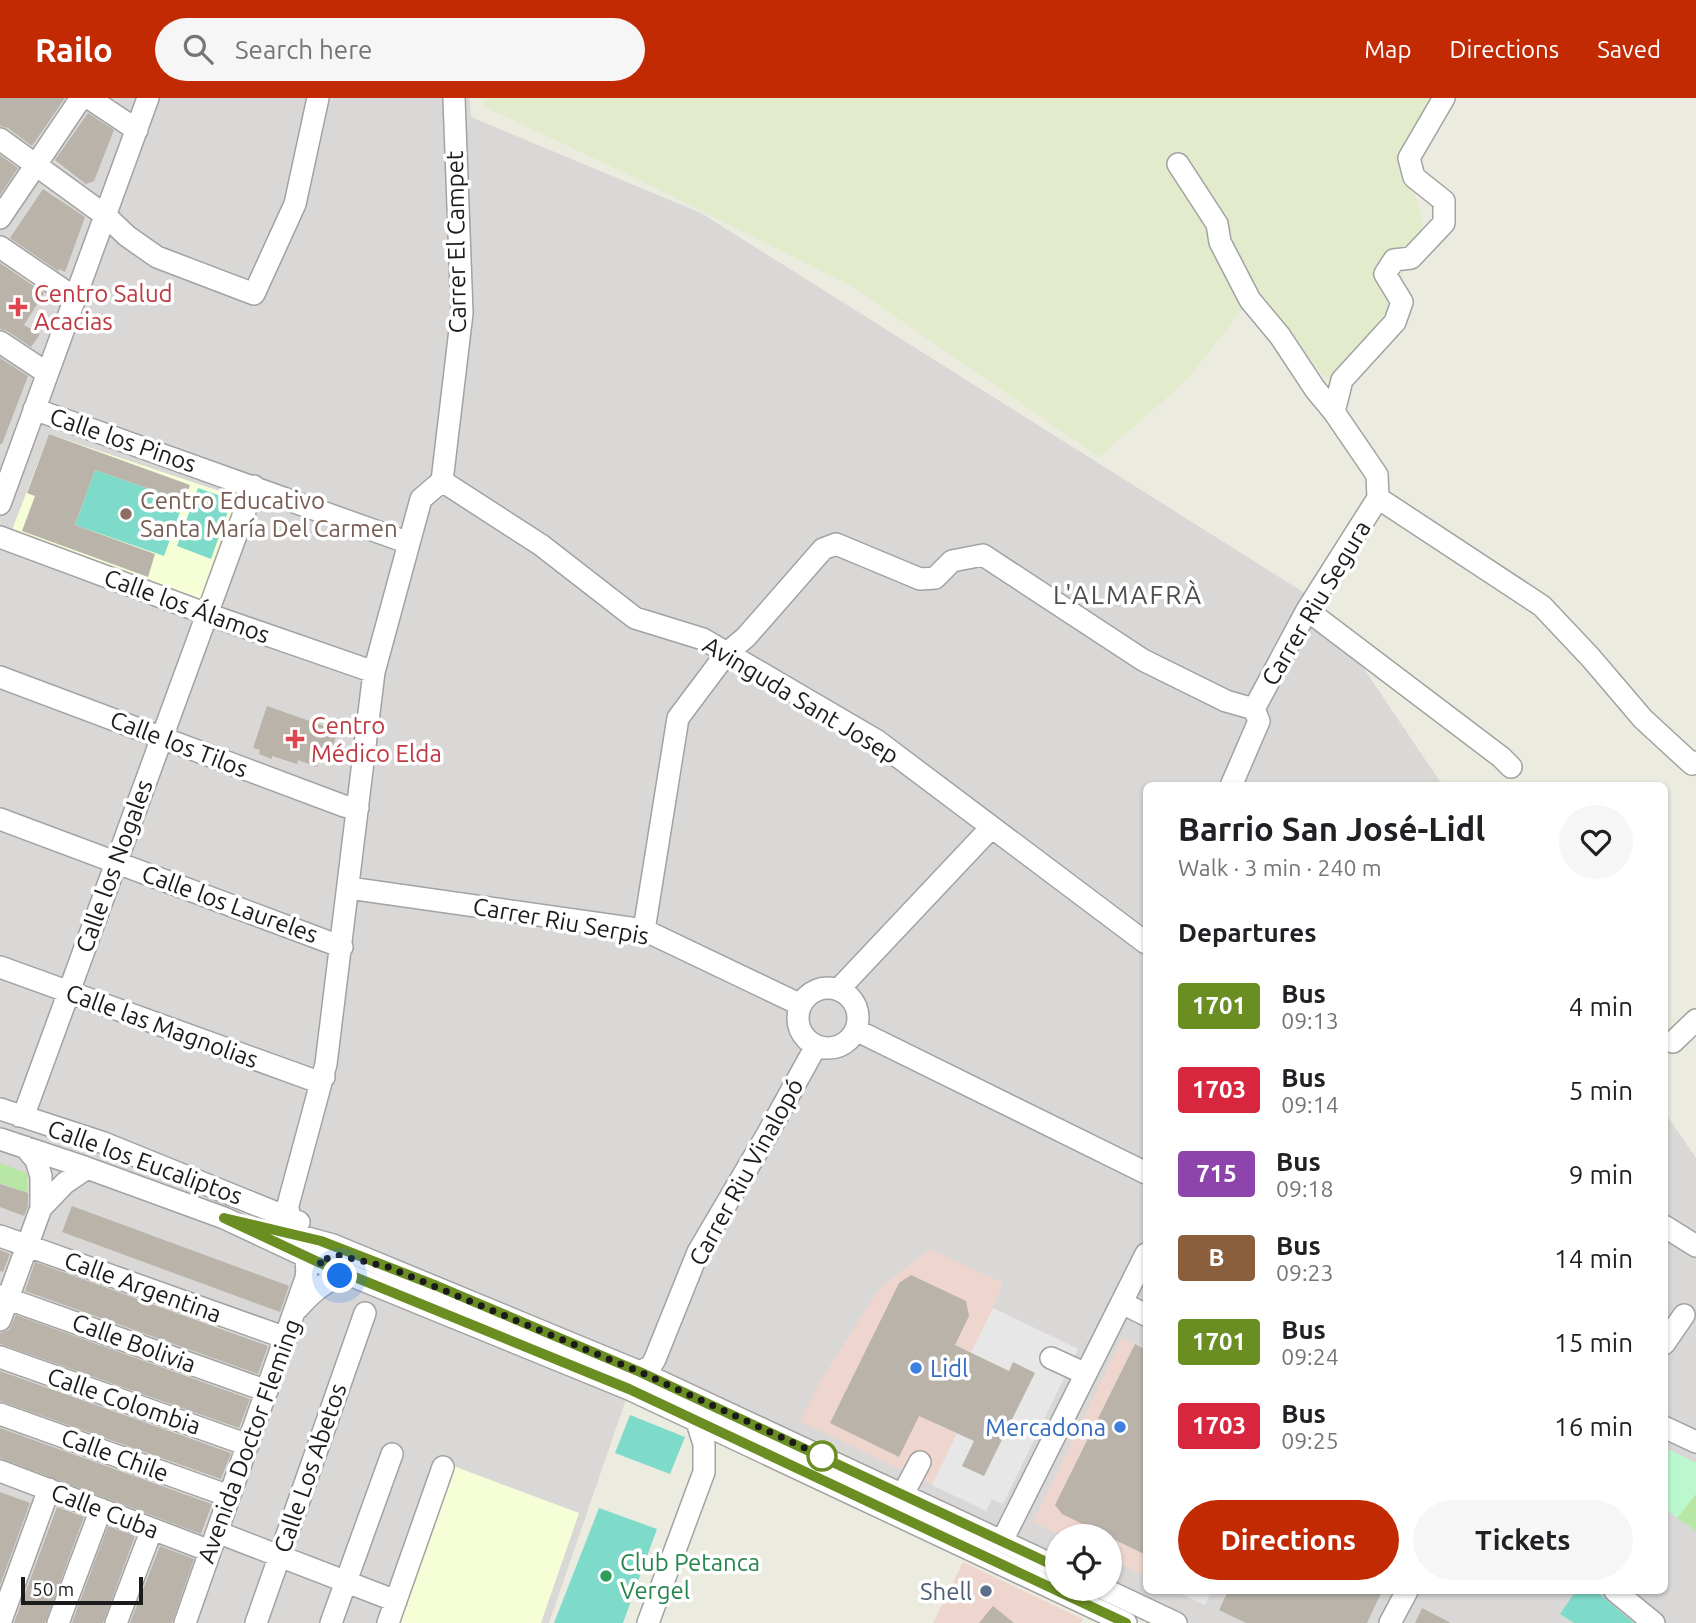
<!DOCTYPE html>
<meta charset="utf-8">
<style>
:root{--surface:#fff;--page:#f6f6f6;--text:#202124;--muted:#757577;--accent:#c22a03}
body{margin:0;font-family:Ubuntu,sans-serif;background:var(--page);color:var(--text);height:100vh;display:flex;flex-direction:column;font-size:26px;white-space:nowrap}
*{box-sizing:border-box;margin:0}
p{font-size:23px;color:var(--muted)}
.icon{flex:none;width:38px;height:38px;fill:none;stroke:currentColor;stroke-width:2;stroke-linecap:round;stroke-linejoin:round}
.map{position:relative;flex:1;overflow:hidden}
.panel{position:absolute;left:1143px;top:684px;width:525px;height:812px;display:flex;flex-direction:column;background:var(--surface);border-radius:10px;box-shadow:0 2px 5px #0004}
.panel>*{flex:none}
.badge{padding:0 14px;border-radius:5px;font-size:24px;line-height:46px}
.controls{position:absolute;left:1045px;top:1426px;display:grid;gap:14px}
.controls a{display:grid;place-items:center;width:77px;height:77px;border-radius:50%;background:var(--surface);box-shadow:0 2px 5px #0004;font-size:35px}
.scale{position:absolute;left:21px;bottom:18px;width:122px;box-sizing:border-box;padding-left:7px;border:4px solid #1b1b1b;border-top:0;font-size:19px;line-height:24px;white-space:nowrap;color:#1b1b1b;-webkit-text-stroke:5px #fff;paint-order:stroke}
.you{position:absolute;width:35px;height:35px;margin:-18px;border:5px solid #fff;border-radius:50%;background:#1a73e8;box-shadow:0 0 0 10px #1a73e833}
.map>.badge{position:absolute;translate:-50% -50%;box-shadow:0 0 0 4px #fff}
h2{padding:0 35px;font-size:26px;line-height:63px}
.round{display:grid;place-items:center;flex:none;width:74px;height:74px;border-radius:37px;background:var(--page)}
.head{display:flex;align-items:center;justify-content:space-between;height:119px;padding:0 35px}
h1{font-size:33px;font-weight:700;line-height:52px}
.button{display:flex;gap:14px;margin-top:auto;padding:14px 35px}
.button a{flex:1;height:80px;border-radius:42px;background:var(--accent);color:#fff;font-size:28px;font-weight:700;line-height:80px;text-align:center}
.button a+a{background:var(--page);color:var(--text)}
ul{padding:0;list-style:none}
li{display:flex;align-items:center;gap:21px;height:84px;padding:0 35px}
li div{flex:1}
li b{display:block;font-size:26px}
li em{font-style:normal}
li .badge{min-width:77px;font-weight:700;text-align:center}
header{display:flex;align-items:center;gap:42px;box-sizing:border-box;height:98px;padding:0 35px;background:var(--accent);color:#fff}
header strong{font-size:33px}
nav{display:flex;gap:38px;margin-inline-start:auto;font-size:24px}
.search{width:490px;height:63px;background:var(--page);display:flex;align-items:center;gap:18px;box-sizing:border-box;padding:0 24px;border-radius:38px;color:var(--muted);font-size:26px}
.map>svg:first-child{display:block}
.residential{fill:#d9d8d7}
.commercial{fill:#eed6ce}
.education{fill:#f6fed7}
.farmland{fill:#e2ebcb}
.grass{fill:#b8e7a5}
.park{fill:#bbf8cd}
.pitch{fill:#7edbca}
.parking{fill:#e7e7e7}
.building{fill:#b9b3aa}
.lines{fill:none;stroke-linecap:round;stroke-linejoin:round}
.minor-casing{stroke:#a2a2a2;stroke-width:24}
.minor{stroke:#fff;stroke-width:21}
.line-casing{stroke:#fff;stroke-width:16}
.line{stroke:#6b8e23;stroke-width:10}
.walk{stroke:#1b1b1b;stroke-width:7;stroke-dasharray:0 12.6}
.health-dot{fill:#e0444e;stroke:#fff;stroke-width:2.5}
.education-dot{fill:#8d6e63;stroke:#fff;stroke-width:2.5}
.shop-dot{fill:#3f7fe0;stroke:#fff;stroke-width:2.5}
.stop-dot{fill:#fff;stroke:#6b8e23;stroke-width:3.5}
.leisure-dot{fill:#2e9e5b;stroke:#fff;stroke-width:2.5}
.service-dot{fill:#5c6f8a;stroke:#fff;stroke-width:2.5}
.labels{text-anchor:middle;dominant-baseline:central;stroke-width:7;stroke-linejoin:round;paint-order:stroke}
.street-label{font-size:24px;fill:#1b1b1b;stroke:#fff}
.health-label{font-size:24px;fill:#be3a42;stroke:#fff;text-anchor:start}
.education-label{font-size:24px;fill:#785e54;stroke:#fff;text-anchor:start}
.shop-label{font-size:24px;fill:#366cbe;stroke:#fff;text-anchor:start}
.leisure-label{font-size:24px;fill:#27864d;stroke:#fff;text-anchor:start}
.service-label{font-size:24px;fill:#4e5e75;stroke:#fff;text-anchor:end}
.neighbourhood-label{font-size:26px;letter-spacing:2px;fill:#4e4e4e;stroke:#fff}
</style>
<header>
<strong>Railo</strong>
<div class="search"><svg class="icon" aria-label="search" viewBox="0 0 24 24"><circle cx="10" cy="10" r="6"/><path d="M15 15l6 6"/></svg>Search here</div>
<nav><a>Map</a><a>Directions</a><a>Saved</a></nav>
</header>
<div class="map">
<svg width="1696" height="1525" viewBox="0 0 1696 1525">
<rect width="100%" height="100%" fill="#ecebe0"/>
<path class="residential" d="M0,0H470L471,19L701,115L1319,504L1443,688H1146V1493H1664V1013L1696,1060V1525H1152L1082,1491H1110V1438H1057V1479L633,1281L549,1525H0Z"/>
<path class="commercial" d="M930,1151L1003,1185L993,1210L1078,1251L1003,1406L992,1401L986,1413L800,1323L821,1282L879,1191Z
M1122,1240L1146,1252V1479L1110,1461V1438H1063L1033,1424Z
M963,1464L1083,1521L1081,1525H933Z"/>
<path class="education" d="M49,336L240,400L202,502L12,432Z
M448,1366L579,1415L541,1525H390Z"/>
<path class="farmland" d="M485,0H1435L1412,84L1423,126L1388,213L1329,282L1249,202L1187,282L1099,359L848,186L621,73L483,8Z"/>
<path class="grass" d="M0,1065L27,1075V1095L0,1085Z
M1696,1396V1433L1677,1420Z"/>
<path class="park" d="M1664,1349L1696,1365V1396L1677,1420L1664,1410Z"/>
<path class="pitch" d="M95,372L184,403L164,458L75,427Z
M198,390L232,402L211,461L177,448Z
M630,1317L685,1339L670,1376L615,1355Z
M599,1410L657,1431L623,1525H554Z
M1576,1493H1596L1634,1525H1574L1560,1516Z"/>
<path class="parking" d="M993,1210L1078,1251L1003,1406L992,1401L986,1413L932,1387L957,1336L936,1326Z
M1175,1493H1211L1205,1507Z"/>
<path class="building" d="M0,0H65L32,48L8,30L0,28Z
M88,15L114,32L94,83L86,86L55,62Z
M0,57L18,70L0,97Z
M43,91L85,119L65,174L59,171L58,173L10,140Z
M0,165L44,195L24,227L40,236L31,249L7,233L0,231Z
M0,260L28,278L2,346H0Z
M49,336L190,387L184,403L95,372L75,427L155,456L148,479L22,433L35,398L27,395Z
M267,608L338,633L329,659L322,656L317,669L298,662L297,666L272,658V661L259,656L260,652L253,650Z
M0,1086L28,1095V1108L24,1118L0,1109Z
M72,1108L289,1188L280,1214L62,1134Z
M0,1152L10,1156L3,1174L0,1173Z
M35,1164L268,1248L258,1276L25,1193Z
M911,1177L966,1203L969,1218L955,1247L1009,1273L1013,1264L1035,1275L984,1378L962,1368L974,1343L919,1318L899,1359L830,1325L899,1185Z
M16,1217L250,1301L239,1330L0,1246V1235L9,1232Z
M1135,1246L1146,1252V1457L1062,1416L1055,1407Z
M0,1273L231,1355L221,1381L0,1303Z
M0,1330L212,1406L201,1436L0,1360Z
M0,1394L30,1405L0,1487Z
M57,1409L84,1419L45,1525H14Z
M108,1428L135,1438L103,1525H72Z
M160,1448L194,1461L172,1525H130Z
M1228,1493H1382L1367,1525H1246L1219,1512Z
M993,1508L1014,1525H979Z
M1422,1510L1451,1525H1415Z"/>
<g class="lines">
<defs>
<path id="minor" d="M89,0L137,32
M0,41L106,118L127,138L157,159L254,196L295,106L318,0
M1178,66L1217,126L1220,144L1250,202L1280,238L1315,291L1334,314
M0,120L81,0
M0,149L75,200
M0,244L47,275
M34,311L409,445
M442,383L541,447L635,520L703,541L876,642L1146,845
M1378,400L1377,377L1334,314L1342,282L1395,224L1402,204L1385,176L1394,162L1411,160L1444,125V103L1414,79L1409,60L1444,0
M1378,400L1542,508L1591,560L1643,621L1692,666L1696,664
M0,406L148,0
M0,439L207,516L374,574
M1307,512L1501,659L1511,669
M0,579L344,708L358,710
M1254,611L1307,512L1378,400
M1231,688L1259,623L1254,611
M0,721L342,849
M349,790L644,832L801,907
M644,832L678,620L726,556L746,539L823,451L836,446L920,481L935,480L952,463L983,457L1143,562L1226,603L1254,611
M0,869L313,982L324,979
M798 920a30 30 0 1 1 60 0a30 30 0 1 1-60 0Z
M839,891L987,734L989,727
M856,932L1146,1075
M1673,944L1696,922
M0,1011L104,1045L299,1124
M19,1018L26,1011L254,388
M0,1041L87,1070L224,1120L318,1164L629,1291L1126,1525
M41,1110L65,1085L87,1070
M1664,1128L1696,1148
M289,1135L333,1147L640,1274L1057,1469
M0,1138L286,1240
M0,1198L267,1293
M1122,1205L1146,1217
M298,1210C312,1194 327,1181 348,1176
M0,1222L41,1110V1078L36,1062L25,1049
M1664,1246L1684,1217
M0,1259L248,1347
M1051,1260L1086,1276
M640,1274L651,1268L655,1261L698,1154L768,1035L816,948
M0,1316L229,1398
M1664,1329L1696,1344
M0,1373L210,1453
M903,1396L920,1364
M217,1434L396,1503
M1002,1443L1146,1156
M1104,1491L1176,1525
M1615,1493L1654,1525
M0,1525L49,1391
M58,1525L101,1411
M116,1525L152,1431
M185,1525L306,1180C311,1147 288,1136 288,1107L326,966L374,574L421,401L442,383L462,215L454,0
M256,1525L365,1215
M331,1525L392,1356
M388,1525L443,1369
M648,1525L704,1374V1346L697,1324
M1390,1525L1407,1493"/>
</defs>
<use href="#minor" class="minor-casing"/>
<use href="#minor" class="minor"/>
</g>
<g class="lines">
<defs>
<path id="line" d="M1057,1469L640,1274L437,1188L321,1143L224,1120L318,1164L629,1291L1126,1525"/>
</defs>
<use href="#line" class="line-casing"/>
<use href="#line" class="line"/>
<path class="walk" d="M340,1178L348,1176L318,1164L337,1157L388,1169L640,1274L822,1358"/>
</g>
<g class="health-dot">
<path d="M14.5 198.5h7v7h7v7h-7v7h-7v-7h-7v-7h7z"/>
<path d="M291.5 630.5h7v7h7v7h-7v7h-7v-7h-7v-7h7z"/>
</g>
<circle class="education-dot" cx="126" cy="416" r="7"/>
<g class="shop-dot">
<circle cx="916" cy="1270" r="7"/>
<circle cx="1120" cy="1329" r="7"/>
</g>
<circle class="stop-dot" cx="822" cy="1358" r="14"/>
<circle class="leisure-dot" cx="606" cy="1478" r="7"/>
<circle class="service-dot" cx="986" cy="1493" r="7"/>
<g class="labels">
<g class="street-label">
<text transform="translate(456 144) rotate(-91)">Carrer El Campet</text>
<text transform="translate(123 342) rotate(19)">Calle los Pinos</text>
<text transform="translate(1316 505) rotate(-59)">Carrer Riu Segura</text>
<text transform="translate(187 508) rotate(20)">Calle los Álamos</text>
<text transform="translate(801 602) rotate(31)">Avinguda Sant Josep</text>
<text transform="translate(179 646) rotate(21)">Calle los Tilos</text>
<text transform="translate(114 768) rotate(-70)">Calle los Nogales</text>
<text transform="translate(230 806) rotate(20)">Calle los Laureles</text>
<text transform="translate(561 823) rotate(10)">Carrer Riu Serpis</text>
<text transform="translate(162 928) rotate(20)">Calle las Magnolias</text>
<text transform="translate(145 1064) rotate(20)">Calle los Eucaliptos</text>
<text transform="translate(746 1074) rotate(-61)">Carrer Riu Vinalopó</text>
<text transform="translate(143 1189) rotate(20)">Calle Argentina</text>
<text transform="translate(134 1245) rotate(20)">Calle Bolivia</text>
<text transform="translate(124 1303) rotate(19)">Calle Colombia</text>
<text transform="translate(249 1343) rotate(-70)">Avenida Doctor Fleming</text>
<text transform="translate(115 1357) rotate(20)">Calle Chile</text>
<text transform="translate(310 1370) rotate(-71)">Calle Los Abetos</text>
<text transform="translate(105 1413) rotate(21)">Calle Cuba</text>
</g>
<g class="health-label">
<text x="34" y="195">Centro Salud<tspan x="34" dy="28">Acacias</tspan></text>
<text x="311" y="627">Centro<tspan x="311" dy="28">Médico Elda</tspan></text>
</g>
<g class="education-label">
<text x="140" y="402">Centro Educativo<tspan x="140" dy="28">Santa María Del Carmen</tspan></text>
</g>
<g class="shop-label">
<text x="930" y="1270">Lidl</text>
<text x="1106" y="1329" text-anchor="end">Mercadona</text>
</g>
<g class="leisure-label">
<text x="620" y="1464">Club Petanca<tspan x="620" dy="28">Vergel</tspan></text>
</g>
<g class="service-label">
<text x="972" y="1493">Shell</text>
</g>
<g class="neighbourhood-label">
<text x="1128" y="496">L'ALMAFRÀ</text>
</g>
</g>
</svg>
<div class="controls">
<a><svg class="icon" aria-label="locate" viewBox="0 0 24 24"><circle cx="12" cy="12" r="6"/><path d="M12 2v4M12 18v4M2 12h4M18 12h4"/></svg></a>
</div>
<div class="scale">50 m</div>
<div class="you" style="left:340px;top:1178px"></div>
<section class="panel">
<div class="head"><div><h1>Barrio San José-Lidl</h1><p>Walk · 3 min · 240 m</p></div><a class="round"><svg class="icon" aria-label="heart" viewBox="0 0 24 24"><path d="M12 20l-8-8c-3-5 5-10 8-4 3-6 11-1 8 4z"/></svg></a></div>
<h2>Departures</h2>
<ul>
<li><span class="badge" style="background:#6b8e23;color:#fff">1701</span><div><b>Bus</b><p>09:13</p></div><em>4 min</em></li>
<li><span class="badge" style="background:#d7263d;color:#fff">1703</span><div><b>Bus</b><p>09:14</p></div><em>5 min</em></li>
<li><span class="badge" style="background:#8e44ad;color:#fff">715</span><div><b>Bus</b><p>09:18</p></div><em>9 min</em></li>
<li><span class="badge" style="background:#8b5e3c;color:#fff">B</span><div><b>Bus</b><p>09:23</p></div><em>14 min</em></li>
<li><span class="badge" style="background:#6b8e23;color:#fff">1701</span><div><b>Bus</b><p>09:24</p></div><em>15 min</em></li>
<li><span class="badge" style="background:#d7263d;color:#fff">1703</span><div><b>Bus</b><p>09:25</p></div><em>16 min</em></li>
</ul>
<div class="button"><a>Directions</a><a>Tickets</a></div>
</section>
</div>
